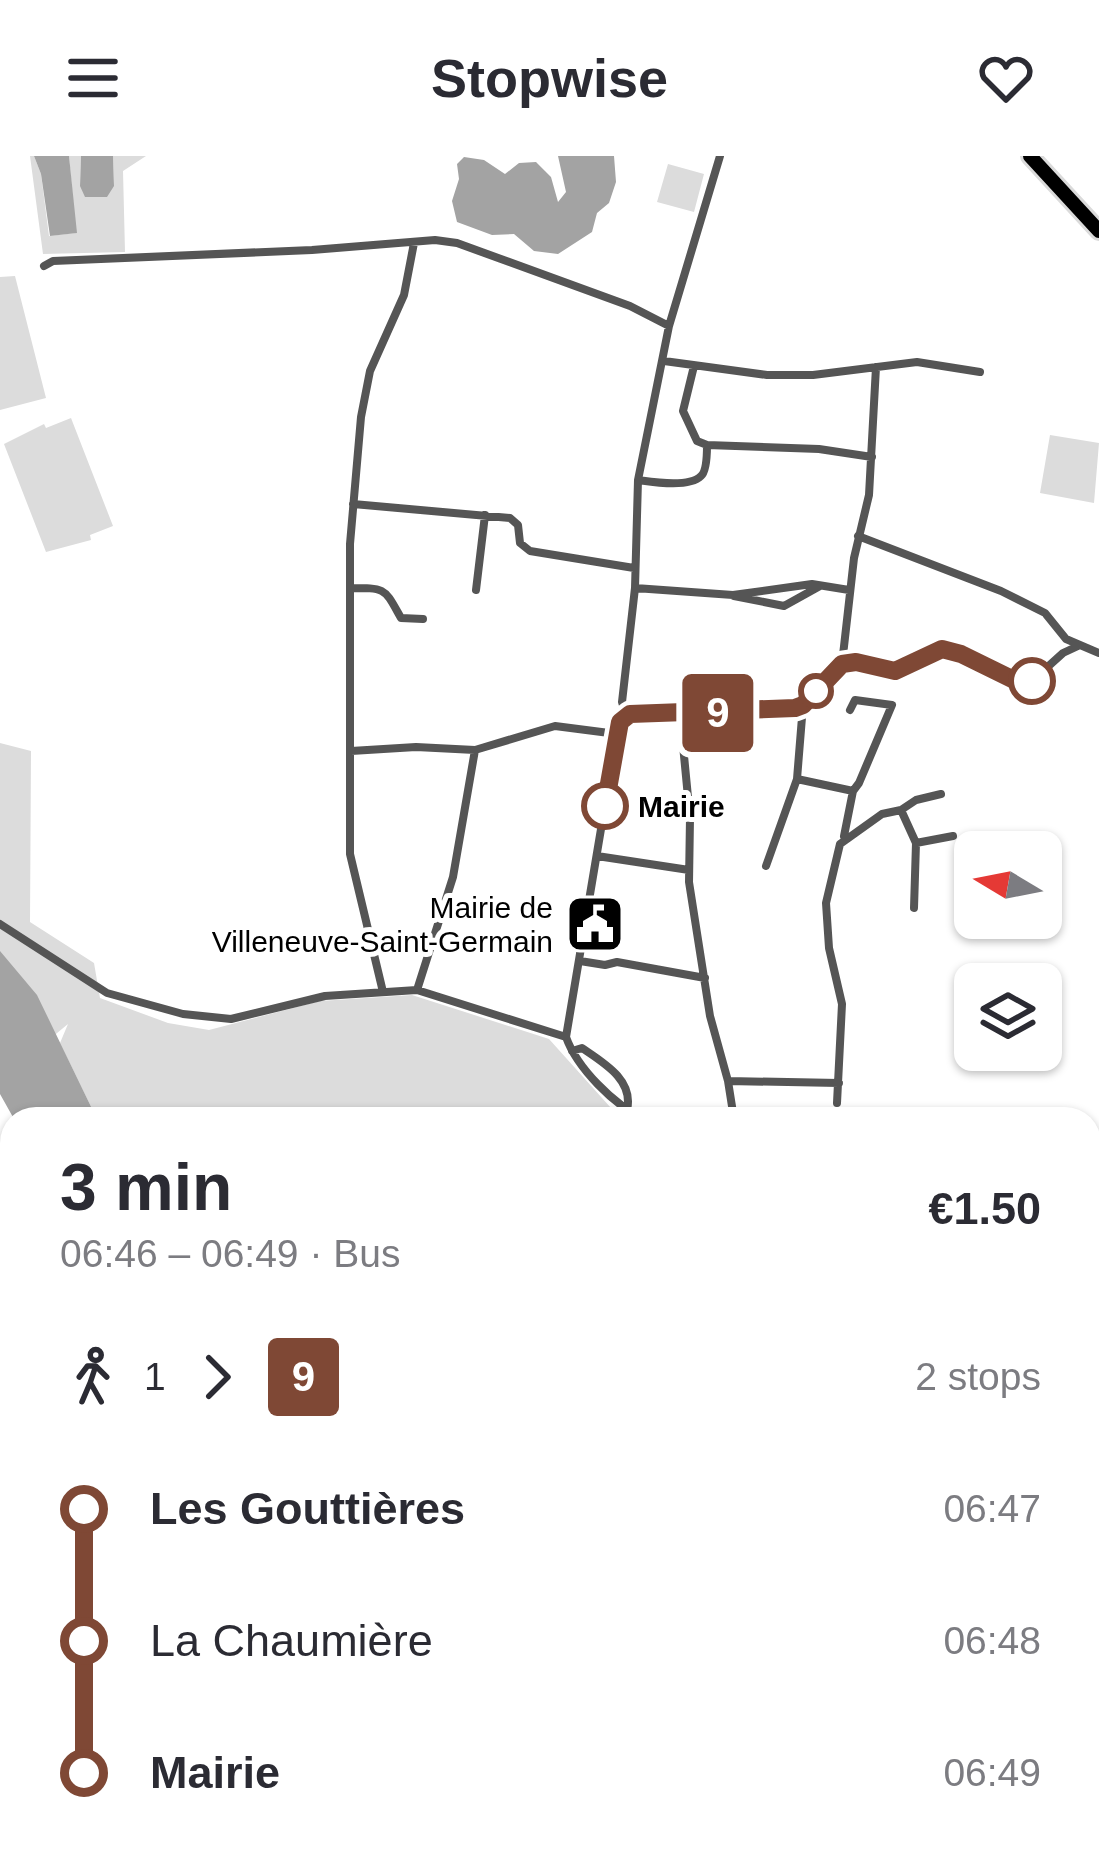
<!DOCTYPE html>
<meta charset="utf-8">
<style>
:root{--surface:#fff;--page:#f2f2f3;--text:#2b2b33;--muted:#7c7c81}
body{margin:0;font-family:Helvetica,sans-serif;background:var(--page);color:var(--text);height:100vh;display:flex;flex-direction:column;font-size:45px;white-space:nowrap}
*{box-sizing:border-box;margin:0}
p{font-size:39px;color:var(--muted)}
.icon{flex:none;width:66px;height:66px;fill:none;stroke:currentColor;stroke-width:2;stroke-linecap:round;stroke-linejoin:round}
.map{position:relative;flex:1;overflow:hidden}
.details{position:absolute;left:0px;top:951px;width:1101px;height:759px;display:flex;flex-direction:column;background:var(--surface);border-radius:36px 36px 0 0;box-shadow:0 3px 9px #0004}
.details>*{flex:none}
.badge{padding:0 24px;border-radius:9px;font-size:42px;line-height:78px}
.needle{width:78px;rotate:280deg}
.fabs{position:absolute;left:954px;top:675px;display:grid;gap:24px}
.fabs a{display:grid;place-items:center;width:108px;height:108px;border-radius:18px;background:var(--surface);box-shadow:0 3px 9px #0004;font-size:60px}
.map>.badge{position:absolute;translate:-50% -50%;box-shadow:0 0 0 6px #fff}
.legs{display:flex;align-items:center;gap:18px;height:132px;padding:0 60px;font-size:39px}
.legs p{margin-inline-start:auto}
.head{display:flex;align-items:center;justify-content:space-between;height:204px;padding:0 60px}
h1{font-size:66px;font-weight:600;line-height:90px}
ul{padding:0 60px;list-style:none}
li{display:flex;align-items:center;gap:42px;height:132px;font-size:45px}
li i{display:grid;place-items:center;width:18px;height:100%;margin:0 15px;background:currentColor}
li i::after{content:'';width:30px;height:30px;margin:-15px;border:9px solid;border-radius:50%;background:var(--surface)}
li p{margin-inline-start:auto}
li:first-child i{background:linear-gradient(#0000 50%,currentColor 0)}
li:last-child i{background:linear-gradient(currentColor 50%,#0000 0)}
header{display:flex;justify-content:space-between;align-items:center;height:156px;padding:0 60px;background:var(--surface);font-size:54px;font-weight:600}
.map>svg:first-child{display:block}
.green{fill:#dcdcdc}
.water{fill:#a3a3a3}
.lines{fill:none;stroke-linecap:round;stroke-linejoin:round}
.highway-casing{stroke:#dbdbdb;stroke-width:20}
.street{stroke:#555;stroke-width:8}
.highway{stroke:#000;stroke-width:14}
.rail-casing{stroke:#000;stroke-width:8}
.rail{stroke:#fff;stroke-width:3;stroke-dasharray:9;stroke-linecap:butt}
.line-1-casing{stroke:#fff;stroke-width:27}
.line-1{stroke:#7f4835;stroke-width:18}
.stop-1-dot{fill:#fff;stroke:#7f4835;stroke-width:6}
.labels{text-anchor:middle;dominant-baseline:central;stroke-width:10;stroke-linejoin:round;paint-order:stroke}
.stop-label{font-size:30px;font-weight:bold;fill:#000;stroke:#fff;text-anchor:start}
.poi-label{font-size:30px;fill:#000;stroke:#fff;text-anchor:end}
</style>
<header><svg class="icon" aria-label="menu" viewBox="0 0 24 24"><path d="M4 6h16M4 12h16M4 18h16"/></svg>Stopwise<svg class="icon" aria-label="heart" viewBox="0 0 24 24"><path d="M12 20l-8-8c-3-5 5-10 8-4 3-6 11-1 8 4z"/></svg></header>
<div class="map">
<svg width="1099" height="1708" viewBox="0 0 1099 1708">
<rect width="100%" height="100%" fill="#fff"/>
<path class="green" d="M30,0H34L41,18L49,80L76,77L69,0H81L80,30H114L113,0H146L123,15L125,96L43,98Z
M668,8L704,18L694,56L657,46Z
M15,120L46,242L0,254V121Z
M71,262L113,370L90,379L91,384L46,396L4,288L44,268L46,272Z
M1050,279L1099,287L1094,347L1040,337Z
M0,587L31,595L30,766L94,807L100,842L168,867L209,874L320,845L412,839L549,883L611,952L632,963H97L60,887L68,868L0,924Z
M1099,995V1242L1089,1232V998Z
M0,1297L12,1298V1346L0,1360Z
M552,1698H676L681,1708H551Z"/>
<path class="water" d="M34,0H69L77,77L50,80L41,18Z
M81,0H113L114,30L107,41H85L80,30Z
M558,0H614L616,26L609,47L597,57L592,76L558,98L534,95L514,78L492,79L457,66L452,45L459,23L457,8L464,1L484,4L505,18L519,7L536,6L551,21L558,46L566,36Z
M0,795L37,839L97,963H14L0,938Z
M492,1698H552L551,1708H490Z"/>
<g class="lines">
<defs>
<path id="highway" d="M1030,0L1099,75"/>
</defs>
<use href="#highway" class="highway-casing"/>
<path class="street" d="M44,110L53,105L312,94L435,84L457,87L630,150L669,170
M664,205L767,219H813L917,206L980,216
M694,210L683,255L697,285L707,289
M707,289L819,293L872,301
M638,324C653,326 689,332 701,320C707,315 707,297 707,289
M353,348L510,362L518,369L520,387L530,395L634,412
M858,380L1001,435L1045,457L1066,483L1099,497
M350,432C387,432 384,432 401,462L423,463
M635,432L733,439L812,428L849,434
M476,434L485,359
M734,440L784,450L820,430
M842,508L854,402L869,339L876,211
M680,558L690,662L689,726L710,860L728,925L734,963
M626,560L622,546L635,432L638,324L669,170L720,0
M626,560L795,552L803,549L842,508L857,506L895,515L942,493L961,498L1014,524L1032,525L1063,497L1078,490
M351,595L416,591L475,594L555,570L617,578
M797,623L853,635L859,627L892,549L855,544L850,554
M901,654L916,687
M844,680L853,635
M597,700L689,714
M766,710L797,623L803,549
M914,752L916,687L953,680
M0,768L107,837L183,858L231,863L325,840L417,834L566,881
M580,805L605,809L617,806L705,822
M417,834L453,721L475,594
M383,836L350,698V388L361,261L370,215L404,139L414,87
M566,881L617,578L626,560
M566,881C577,912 614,949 644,963
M572,895L582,892C604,907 634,924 627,954
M728,925L839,927
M837,947L842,848L829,792L826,747L840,688L882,658L901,654L916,644L941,638
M0,1233L12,1234
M0,1371L12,1357
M1089,1456L1099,1449
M767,1698L772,1708
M823,1698L833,1708
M886,1698L887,1708
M1005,1698L1051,1708
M312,1701V1708
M895,1708L898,1698"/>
<use href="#highway" class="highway"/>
<defs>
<path id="rail" d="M0,1274L12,1275
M1089,1459L1099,1464"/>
</defs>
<use href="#rail" class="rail-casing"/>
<use href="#rail" class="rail"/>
</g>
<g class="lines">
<defs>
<path id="line-1" d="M605,650L620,566L630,558L795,552L803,549L842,508L856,506L895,515L942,493L961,498L1014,524L1032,525"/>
</defs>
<use href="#line-1" class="line-1-casing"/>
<use href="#line-1" class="line-1"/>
</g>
<defs>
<symbol id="civic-square" viewBox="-11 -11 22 22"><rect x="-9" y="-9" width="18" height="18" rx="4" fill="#000" stroke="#fff"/><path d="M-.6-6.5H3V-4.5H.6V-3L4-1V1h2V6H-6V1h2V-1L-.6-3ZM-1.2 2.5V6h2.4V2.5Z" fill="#fff"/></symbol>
</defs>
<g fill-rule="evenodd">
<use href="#civic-square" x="562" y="735" width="66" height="66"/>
</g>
<g class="stop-1-dot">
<circle cx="1032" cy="525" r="21"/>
<circle cx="816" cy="535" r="15"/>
<circle cx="605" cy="650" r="21"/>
</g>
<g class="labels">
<g class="stop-label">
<text x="638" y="650">Mairie</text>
</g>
<g class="poi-label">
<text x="553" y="751">Mairie de<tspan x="553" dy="34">Villeneuve-Saint-Germain</tspan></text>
</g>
</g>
</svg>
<div class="fabs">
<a><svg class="needle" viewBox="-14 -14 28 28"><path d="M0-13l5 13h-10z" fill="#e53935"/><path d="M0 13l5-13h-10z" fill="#7c7c81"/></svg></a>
<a><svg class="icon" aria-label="layers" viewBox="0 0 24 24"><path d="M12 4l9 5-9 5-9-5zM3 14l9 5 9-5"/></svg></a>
</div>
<b class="badge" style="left:718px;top:557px;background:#7f4835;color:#fff">9</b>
<section class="details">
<div class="head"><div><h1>3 min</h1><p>06:46 – 06:49 · Bus</p></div><b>€1.50</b></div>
<div class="legs"><svg class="icon" aria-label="walk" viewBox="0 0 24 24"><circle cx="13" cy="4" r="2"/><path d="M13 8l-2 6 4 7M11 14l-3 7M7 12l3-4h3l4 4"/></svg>1<svg class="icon" aria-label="forward" viewBox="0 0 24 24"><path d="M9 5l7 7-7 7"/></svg><b class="badge" style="background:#7f4835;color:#fff">9</b><p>2 stops</p></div>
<ul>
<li><i style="color:#7f4835"></i><b>Les Gouttières</b><p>06:47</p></li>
<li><i style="color:#7f4835"></i><span>La Chaumière</span><p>06:48</p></li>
<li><i style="color:#7f4835"></i><b>Mairie</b><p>06:49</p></li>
</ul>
</section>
</div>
